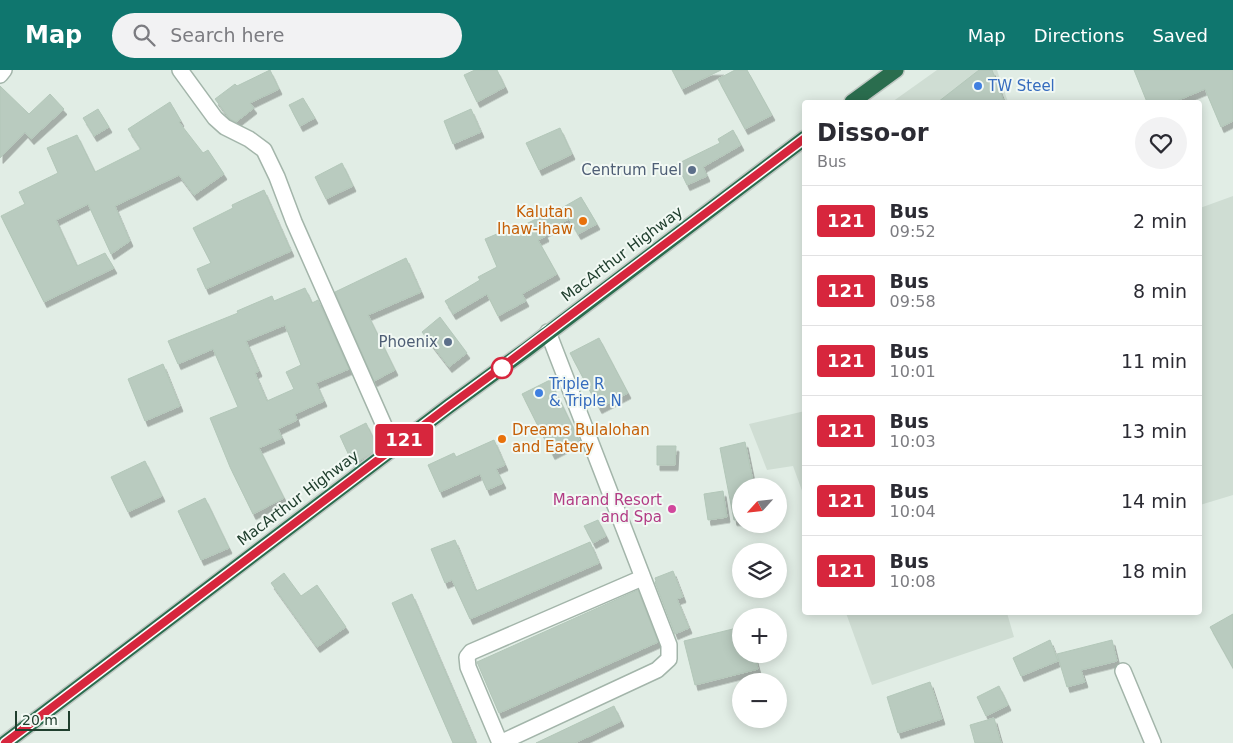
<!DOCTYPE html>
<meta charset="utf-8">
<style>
:root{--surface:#fff;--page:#f2f2f3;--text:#2b2b33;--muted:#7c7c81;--line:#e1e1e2;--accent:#0f766e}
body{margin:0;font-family:"DejaVu Sans",sans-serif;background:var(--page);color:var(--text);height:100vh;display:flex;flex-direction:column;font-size:19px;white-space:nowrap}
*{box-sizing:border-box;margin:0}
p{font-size:16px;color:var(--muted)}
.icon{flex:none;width:28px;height:28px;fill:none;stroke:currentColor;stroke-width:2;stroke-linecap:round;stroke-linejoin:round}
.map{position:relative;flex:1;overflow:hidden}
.panel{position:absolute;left:802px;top:30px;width:400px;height:515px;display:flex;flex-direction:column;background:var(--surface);border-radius:5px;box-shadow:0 2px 12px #0003}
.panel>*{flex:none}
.badge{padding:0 10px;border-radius:4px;font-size:18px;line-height:32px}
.needle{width:32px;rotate:243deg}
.fabs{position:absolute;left:732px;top:408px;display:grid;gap:10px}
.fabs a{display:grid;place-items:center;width:55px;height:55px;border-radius:50%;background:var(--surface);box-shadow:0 2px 12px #0003;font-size:25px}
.scale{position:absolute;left:15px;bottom:12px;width:55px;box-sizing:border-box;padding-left:5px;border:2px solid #203f2e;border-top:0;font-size:14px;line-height:18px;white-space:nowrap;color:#203f2e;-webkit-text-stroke:4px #f2f9f4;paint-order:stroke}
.map>.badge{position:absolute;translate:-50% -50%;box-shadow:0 0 0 2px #fff}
.round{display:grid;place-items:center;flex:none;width:52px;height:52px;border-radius:26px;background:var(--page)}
.headline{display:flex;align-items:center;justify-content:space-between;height:85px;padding:0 15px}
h1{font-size:24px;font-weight:700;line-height:38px}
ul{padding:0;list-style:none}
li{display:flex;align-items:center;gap:15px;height:70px;padding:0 15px;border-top:1px solid var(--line)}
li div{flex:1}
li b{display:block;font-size:19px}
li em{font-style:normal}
li .badge{min-width:55px;font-weight:700;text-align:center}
header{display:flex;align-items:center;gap:30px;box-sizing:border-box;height:70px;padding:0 25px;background:var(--accent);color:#fff}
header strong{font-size:24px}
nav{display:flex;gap:28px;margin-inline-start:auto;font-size:18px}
.search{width:350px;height:45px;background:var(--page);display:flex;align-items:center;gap:12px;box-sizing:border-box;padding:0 18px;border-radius:28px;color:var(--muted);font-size:19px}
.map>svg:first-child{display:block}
.built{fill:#cfddd3}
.building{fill:#b9cbbf;stroke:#b3c7b9;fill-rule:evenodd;filter:url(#shadow)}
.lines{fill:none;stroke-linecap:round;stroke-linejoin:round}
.street-casing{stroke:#a3b5aa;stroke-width:18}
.highway-casing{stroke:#c1c9c4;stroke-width:18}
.street{stroke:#fff;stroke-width:15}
.highway{stroke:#2a6d4e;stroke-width:15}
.line-casing{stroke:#fff;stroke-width:11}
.line{stroke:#d7263d;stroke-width:8}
.shop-dot{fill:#3f7fe0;stroke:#f2f9f4;stroke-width:2}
.service-dot{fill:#5c6f8a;stroke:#f2f9f4;stroke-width:2}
.food-dot{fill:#e8710a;stroke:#f2f9f4;stroke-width:2}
.stop-dot{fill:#fff;stroke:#d7263d;stroke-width:2.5}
.hotel-dot{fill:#d1479c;stroke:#f2f9f4;stroke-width:2}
.labels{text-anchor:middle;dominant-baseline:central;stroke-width:4;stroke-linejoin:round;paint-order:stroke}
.shop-label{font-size:15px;fill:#366cbe;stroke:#f2f9f4;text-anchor:start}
.service-label{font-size:15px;fill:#4e5e75;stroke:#f2f9f4;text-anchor:end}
.food-label{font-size:15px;fill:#c56008;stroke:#f2f9f4;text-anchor:end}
.street-label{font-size:15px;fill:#203f2e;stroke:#f2f9f4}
.hotel-label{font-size:15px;fill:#b23c85;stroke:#f2f9f4;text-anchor:end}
</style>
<header>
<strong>Map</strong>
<div class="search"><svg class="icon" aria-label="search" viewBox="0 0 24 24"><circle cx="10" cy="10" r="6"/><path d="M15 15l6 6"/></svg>Search here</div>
<nav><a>Map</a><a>Directions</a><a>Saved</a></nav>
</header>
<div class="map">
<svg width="1233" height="673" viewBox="0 0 1233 673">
<defs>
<filter id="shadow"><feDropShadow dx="3" dy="5.5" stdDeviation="0" flood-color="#0004"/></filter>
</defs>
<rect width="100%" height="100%" fill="#e1ede5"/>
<path class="built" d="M937,0H997L1008,32H892Z
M1233,126V425L1200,435V138Z
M805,341V429L793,396L767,400L749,354Z
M846,543H1007L1014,567L872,615Z"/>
<path class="building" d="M270,0L279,19L250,33L254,38L236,52L230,49L215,29L235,14L237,16Z
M475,0H497L505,17L477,32L464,5Z
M672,0H721L682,19Z
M735,0H747L772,45L745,59L718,9Z
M979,0H992L1004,32H938Z
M1134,0H1233V51L1221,57L1205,19L1174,32H1147Z
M0,16L29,44L50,24L64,39L31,69L25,62L0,88Z
M303,28L315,48L300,56L289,35Z
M170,32L181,51L179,52L203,83L208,80L224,104L194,125L179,105L115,136L130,171L111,184L88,134L56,150L77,196L105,183L114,198L44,232L1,146L25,134L19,122L58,103L47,78L77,65L95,102L141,79L128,59Z
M98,39L109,57L94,66L83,48Z
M471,39L481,62L453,74L444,51Z
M560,58L572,84L539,100L526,73Z
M733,60L741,75L703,97L707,106L687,115L677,94L720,73L718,69Z
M342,93L353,116L326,129L315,107Z
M264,120L291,181L206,219L197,199L211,193L193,158L233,138L232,135Z
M581,127L597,154L578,164L569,149L544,162L546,166L538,170L557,204L522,224L526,231L498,246L487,224L453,244L445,231L480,210L478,207L497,197L485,169L504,161L506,164L552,141L553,143Z
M406,188L421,222L368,245L395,300L374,311L335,222Z
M305,218L312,233L318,230L349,299L316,313L324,331L295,344L297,350L278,359L282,368L259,378L284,428L253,444L230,397L210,348L238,337L213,279L178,294L168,271L238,243L237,241L272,226L274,231ZM285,255L301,295L286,302L294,319L267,331L255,303L259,301L246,271Z
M440,247L467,283L449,297L422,262Z
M599,268L628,323L599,338L570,283Z
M163,294L180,336L145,351L128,309Z
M550,310L579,370L552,384L522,324Z
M366,353L378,378L366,387L353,394L340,366Z
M494,370L505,395L496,399L503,413L487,420L480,404L440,422L428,395L454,383L456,387Z
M745,372L754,416H741V450H734L720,378Z
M657,376H676L675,395H657Z
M145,391L162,426L128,442L111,407Z
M723,421L727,447L708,450L704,424Z
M205,428L229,478L201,490L178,441Z
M598,450L606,466L593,473L584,456Z
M455,470L476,521L590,472L599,493L470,549L452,510L445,513L431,479Z
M673,501L683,527L677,529L689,558L675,564L655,512L656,511L655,508Z
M284,503L301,526L317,515L346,557L317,577L271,513Z
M638,520L658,572L499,643L477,592Z
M412,524L476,673H453L392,533Z
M1233,544V598L1210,557Z
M741,557V584H754L758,599L695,615L684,571Z
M1050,570L1058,591L1021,606L1013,588Z
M1112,570L1117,591L1081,600L1085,612L1067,617L1057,584Z
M930,612L942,649L898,663L887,627Z
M999,616L1008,635L986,646L977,627Z
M614,636L621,651L575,673H536Z
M994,648L1001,673H975L970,655Z"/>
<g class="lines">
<defs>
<path id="street" d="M180,0L215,48L225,57L249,69L264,80L277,107L294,152L394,378
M0,5L4,0
M1123,601L1153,673
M500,673L657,600L669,589V575L548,262
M500,673L468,597L467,587L471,582L642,508"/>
<path id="highway" d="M852,32L896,0
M5,673L449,336L526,280L805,68"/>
</defs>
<use href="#street" class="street-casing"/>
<use href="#highway" class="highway-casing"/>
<use href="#street" class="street"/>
<use href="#highway" class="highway"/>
</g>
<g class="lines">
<defs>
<path id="line" d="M5,673L449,336L502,297L805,68"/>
</defs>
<use href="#line" class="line-casing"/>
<use href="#line" class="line"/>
</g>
<g class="shop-dot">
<circle cx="978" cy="16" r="5"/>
<circle cx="539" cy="323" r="5"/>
</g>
<g class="service-dot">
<circle cx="692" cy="100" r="5"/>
<circle cx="448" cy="272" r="5"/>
</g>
<g class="food-dot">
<circle cx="583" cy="151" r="5"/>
<circle cx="502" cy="369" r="5"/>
</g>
<circle class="stop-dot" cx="502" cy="298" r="10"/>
<circle class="hotel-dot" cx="672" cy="439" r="5"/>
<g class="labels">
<g class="shop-label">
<text x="988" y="16">TW Steel</text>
<text x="549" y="314">Triple R<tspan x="549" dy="17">&amp; Triple N</tspan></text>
</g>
<g class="service-label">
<text x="682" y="100">Centrum Fuel</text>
<text x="438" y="272">Phoenix</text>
</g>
<g class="food-label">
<text x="573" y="142">Kalutan<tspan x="573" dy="17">Ihaw-ihaw</tspan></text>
<text x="512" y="360" text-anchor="start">Dreams Bulalohan<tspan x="512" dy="17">and Eatery</tspan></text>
</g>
<g class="street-label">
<text transform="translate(622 184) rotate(-37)">MacArthur Highway</text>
<text transform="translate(298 428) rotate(-37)">MacArthur Highway</text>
</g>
<g class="hotel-label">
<text x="662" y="430">Marand Resort<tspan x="662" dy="17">and Spa</tspan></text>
</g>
</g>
</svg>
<div class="fabs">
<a><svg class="needle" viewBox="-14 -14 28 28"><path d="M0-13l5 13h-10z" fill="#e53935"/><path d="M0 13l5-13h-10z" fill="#7c7c81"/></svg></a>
<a><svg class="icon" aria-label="layers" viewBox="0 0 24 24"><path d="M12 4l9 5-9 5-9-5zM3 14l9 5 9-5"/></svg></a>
<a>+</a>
<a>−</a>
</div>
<div class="scale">20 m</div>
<b class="badge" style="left:404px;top:370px;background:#d7263d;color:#fff">121</b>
<section class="panel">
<div class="headline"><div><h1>Disso-or</h1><p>Bus</p></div><a class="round"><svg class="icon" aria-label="heart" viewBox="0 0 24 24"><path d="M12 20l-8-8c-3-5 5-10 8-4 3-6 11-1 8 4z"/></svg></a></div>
<ul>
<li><span class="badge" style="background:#d7263d;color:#fff">121</span><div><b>Bus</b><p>09:52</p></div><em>2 min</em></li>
<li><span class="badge" style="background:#d7263d;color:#fff">121</span><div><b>Bus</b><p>09:58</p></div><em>8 min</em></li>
<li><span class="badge" style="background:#d7263d;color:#fff">121</span><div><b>Bus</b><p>10:01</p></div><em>11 min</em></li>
<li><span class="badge" style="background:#d7263d;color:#fff">121</span><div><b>Bus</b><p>10:03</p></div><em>13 min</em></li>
<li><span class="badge" style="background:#d7263d;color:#fff">121</span><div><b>Bus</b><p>10:04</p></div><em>14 min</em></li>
<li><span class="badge" style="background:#d7263d;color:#fff">121</span><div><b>Bus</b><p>10:08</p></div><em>18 min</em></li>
</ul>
</section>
</div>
